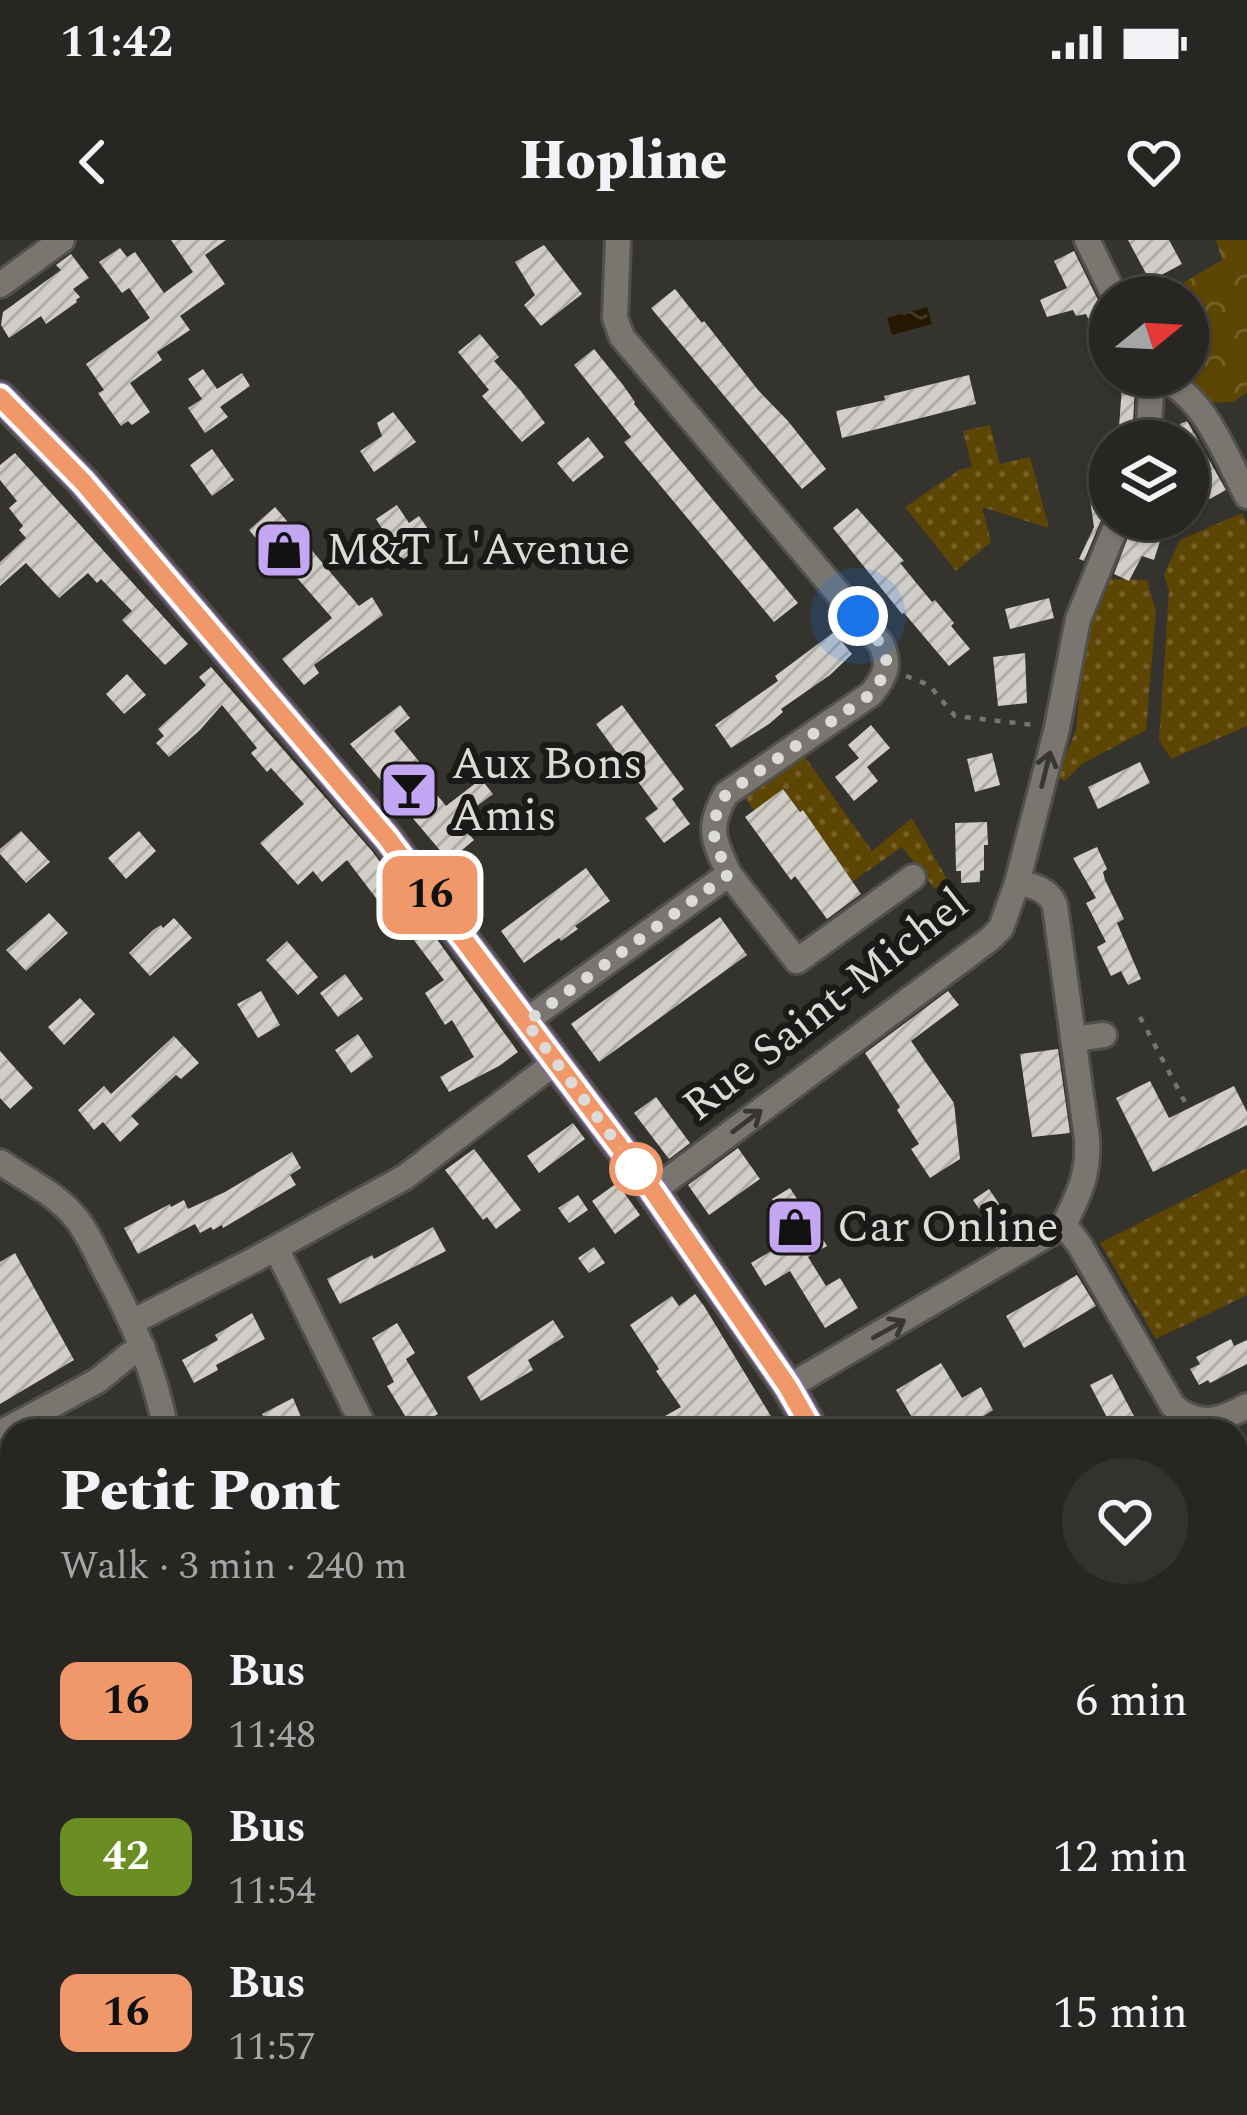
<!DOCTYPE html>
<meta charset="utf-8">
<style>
:root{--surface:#282622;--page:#34322f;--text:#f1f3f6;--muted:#a5a5a5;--line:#444340}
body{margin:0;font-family:Spectral,serif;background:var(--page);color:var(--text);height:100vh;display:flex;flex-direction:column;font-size:45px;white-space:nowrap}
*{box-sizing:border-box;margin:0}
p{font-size:39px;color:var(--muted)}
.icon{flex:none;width:66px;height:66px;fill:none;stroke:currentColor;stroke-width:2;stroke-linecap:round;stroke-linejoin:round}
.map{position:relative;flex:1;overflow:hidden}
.side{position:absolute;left:0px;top:1179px;width:1248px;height:696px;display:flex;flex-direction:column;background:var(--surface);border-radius:36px 36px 0 0;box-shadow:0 3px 9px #0004,0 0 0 3px var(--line)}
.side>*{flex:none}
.badge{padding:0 24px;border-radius:18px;font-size:42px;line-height:78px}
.needle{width:78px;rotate:72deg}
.buttons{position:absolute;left:1089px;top:36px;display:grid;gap:24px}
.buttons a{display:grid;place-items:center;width:120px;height:120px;border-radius:50%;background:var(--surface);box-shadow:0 3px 9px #0004,0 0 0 3px var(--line);font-size:60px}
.you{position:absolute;width:60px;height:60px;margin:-30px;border:9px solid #fff;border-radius:50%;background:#1a73e8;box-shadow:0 0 0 18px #1a73e833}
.map>.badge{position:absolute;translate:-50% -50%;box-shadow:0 0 0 6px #fff}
.round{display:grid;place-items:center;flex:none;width:126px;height:126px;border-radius:63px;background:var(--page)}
.head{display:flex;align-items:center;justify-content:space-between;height:204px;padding:0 60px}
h1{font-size:57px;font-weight:800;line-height:90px}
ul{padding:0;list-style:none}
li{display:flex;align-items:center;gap:36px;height:156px;padding:0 60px}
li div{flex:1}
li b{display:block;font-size:45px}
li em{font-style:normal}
li .badge{min-width:132px;font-weight:700;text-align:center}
.status{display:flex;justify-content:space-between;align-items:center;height:84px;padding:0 60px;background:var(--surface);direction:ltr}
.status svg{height:33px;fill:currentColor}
header{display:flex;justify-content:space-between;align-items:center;height:156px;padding:0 60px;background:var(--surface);font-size:54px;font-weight:800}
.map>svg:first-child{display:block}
.grass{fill:url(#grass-dots)}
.forest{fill:url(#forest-crowns)}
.water{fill:url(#water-ripples)}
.building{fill:url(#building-hatch)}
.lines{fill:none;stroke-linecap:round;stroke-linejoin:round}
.minor-casing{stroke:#52504c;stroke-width:30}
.major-casing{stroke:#52504c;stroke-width:36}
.path{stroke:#777570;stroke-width:4.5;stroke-dasharray:6 9;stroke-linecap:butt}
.minor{stroke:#797670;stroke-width:24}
.major{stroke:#8e72b1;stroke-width:30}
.oneway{stroke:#383632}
.line-casing{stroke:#fff;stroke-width:27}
.line{stroke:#f0986a;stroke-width:18}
.walk{stroke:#dcdbd7;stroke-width:12;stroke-dasharray:0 21.6}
.stop-dot{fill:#fff;stroke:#f0986a;stroke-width:6}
.labels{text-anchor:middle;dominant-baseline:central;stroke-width:12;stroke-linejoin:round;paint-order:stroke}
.poi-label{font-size:45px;fill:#dcdbd7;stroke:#1c1a18;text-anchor:start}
.street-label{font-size:45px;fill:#dcdbd7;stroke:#1c1a18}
</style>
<div class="status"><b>11:42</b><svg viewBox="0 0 49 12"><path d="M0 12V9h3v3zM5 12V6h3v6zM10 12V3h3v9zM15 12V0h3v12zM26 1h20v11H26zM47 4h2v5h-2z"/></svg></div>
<header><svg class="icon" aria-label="back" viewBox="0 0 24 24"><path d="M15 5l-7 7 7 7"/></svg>Hopline<svg class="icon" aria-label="heart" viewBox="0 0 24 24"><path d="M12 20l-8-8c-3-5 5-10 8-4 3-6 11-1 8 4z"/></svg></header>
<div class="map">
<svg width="1247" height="1875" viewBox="0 0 1247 1875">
<defs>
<pattern id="grass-dots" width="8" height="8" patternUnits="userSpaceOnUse" patternTransform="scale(3)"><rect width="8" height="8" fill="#5d4504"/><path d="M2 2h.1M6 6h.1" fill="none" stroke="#745f28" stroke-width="1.8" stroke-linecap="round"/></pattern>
<pattern id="forest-crowns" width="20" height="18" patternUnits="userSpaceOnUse" patternTransform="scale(3)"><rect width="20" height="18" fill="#5d4504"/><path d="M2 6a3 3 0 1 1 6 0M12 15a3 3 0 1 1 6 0" fill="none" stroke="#745f28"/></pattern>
<pattern id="water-ripples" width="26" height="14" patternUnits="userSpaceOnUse" patternTransform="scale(3)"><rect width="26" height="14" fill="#251800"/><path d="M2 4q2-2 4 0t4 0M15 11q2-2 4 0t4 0" fill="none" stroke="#443924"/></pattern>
<pattern id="building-hatch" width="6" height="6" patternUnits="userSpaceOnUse" patternTransform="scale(3)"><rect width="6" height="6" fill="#d1cec7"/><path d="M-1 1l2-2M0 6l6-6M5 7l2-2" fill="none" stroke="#adaba5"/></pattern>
</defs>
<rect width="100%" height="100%" fill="#35332d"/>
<path class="grass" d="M990,185L1000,224L1030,217L1049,288L982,267L991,302L956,331L905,267L961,229L972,227L963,191Z
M1242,273L1247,283V486L1171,519L1159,500L1169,351L1164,335L1180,300Z
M1111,339L1147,340L1156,371L1146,490L1082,524L1065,541L1057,537L1076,490L1085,383Z
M805,517L872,611L912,578L948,641L935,649L902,607L852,642L803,570H799L784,549L754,570L745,558Z
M1247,928V1055L1156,1099L1100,1003Z"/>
<path class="forest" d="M1216,0H1247V153L1233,162L1208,163L1187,135L1188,57H1159L1222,20Z"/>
<path class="water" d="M927,67L932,84L892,95L887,78Z"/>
<path class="building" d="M171,0H226L205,15L225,44L180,76L190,90L157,112L162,120L130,143L150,172L132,185L128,181L121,186L98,153L104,150L86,124L150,78L129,48L122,53L99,22L120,8L127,17L135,12L164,53L193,32Z
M1128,0H1169L1182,24L1150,41Z
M544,5L582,54L541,86L524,65L535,55L515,22Z
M1074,11L1100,64L1110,77V125L1086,74L1076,76L1073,70L1047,77L1040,60L1067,48L1054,21Z
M71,14L89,38L73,49L80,57L76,60L77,62L46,84L41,76L9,98L1,85L3,72L61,30L56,25Z
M675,49L702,83L704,81L758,150L788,181L826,229L802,249L651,68Z
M480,94L499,117L494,121L520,150L545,183L522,202L482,156L489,150L458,112Z
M594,109L623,145L635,162L634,164L798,363L774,382L624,202L631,197L574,125Z
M203,129L217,149L242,133L250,146L220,167L228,177L205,193L188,168L202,159L188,139Z
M969,135L976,164L842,198L836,171L885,160L884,156Z
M1135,145L1132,201H1118L1122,146Z
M393,172L416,202L374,232L360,211L382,196L377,183Z
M1187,181L1226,250L1188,271V238L1204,230L1180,184Z
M588,197L604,217L573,242L557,223Z
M212,209L234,240L212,256L190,225Z
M15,213L188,404L165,425L122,380L132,371L101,339L97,343L88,333L59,358L26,323L0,346V322L26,298L19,290L23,286L9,268L17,261L0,240V225Z
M1110,250V265L1104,273L1084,321L1079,319L1094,287L1089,253Z
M397,265L409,283L419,276L430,292L421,299L424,304L402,320L376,279Z
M275,267L359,366L372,357L383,375L314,425L319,433L304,445L282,419L332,378L271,308L267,311L249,290Z
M857,268L904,321L900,323L932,362L935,360L954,383L951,386L970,409L949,426L904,373L902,374L833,288Z
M1135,279H1167L1154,320L1142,316L1129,341L1114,334Z
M1049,358L1054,378L1010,389L1005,369Z
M834,392L852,414L830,435L781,469L783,472L769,484L731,508L715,485L778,441L775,436Z
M1025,413L1027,463L998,466L993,417Z
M211,427L372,611L441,705L518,812L499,826L449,852L440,837L474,817L452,780L445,785L425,753L444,740L386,663L382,666L347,620L322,642L313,631L298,645L260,603L304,564L271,528L267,532L251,513L257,508L222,465L199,491L169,517L156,503L164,496L158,489L206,445L199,437Z
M127,434L146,455L124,474L106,454Z
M400,465L410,478L394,491L422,525L416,529L446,566L481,539L493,554L457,581L474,600L449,621L350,504Z
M622,465L684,549L672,559L690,584L664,603L645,578L658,569L596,484Z
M871,485L890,508L867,527L878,541L854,561L835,537L859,518L848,505Z
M992,513L1000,545L975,552L967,519Z
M1140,522L1150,543L1098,569L1088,547Z
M783,549L800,572L803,570L861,654L827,679L795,636L791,640L745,577Z
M987,582L988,605H984V630L980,631V642L961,643V631H956L955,583Z
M21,591L50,622L26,643L0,614V609Z
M139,591L156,611L126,639L108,618Z
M1097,607L1107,629L1103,632L1105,640L1124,679L1117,683L1141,739L1128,745L1121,731L1111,736L1097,707L1106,702L1086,663L1096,658L1073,618Z
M586,628L610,661L575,686L578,689L561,701L559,698L524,723L501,691Z
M49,673L68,693L26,731L6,710Z
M720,677L747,715L599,822L571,784Z
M174,678L192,698L150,736L129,713L153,690L161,685L163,688Z
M287,701L318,737L298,755L266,720Z
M345,734L363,759L338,777L320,753Z
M261,751L280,785L258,798L237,764Z
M948,751L959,765L911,801L954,863L960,919L930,938L911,909L919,904L897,870L900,867L865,813Z
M80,758L95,774L64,805L48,787Z
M358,794L373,817L351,833L335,810Z
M174,796L199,823L181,839L176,835L131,876L139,884L120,902L103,882L94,890L78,870L104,846L111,854Z
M1058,809L1070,893L1032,897L1020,814Z
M0,811L33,848L10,869L0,858Z
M1150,841L1169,878L1234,846L1247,872V885L1153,932L1116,858Z
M656,857L690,903L669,919L634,873Z
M573,883L585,899L539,933L527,916Z
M738,908L760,939L709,975L688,945Z
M474,909L521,970L496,989L487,977L483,980L445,930Z
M292,912L301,928L290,935L296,945L223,988L222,985L213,990L211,987L200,993L195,984L138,1014L124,988L170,964L171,967L184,960L188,969L225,952Z
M617,943L640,975L615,994L592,961Z
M790,948L827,1006L808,1017L826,1046L840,1038L858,1068L825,1088L790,1031L765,1046L751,1023L795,997L772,959Z
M989,949L1006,974L990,985L973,960Z
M578,955L588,970L569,983L558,968Z
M433,987L446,1011L340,1064L327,1039L372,1015L374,1019Z
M594,1007L605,1023L589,1033L578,1018Z
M15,1013L74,1120L0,1164V1022Z
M1077,1035L1096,1066L1024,1108L1006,1076Z
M695,1054L704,1066L780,1191H673L665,1176L681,1167L656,1131L659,1129L630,1085L672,1056L679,1066Z
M252,1073L265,1099L216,1125L218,1130L194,1143L182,1120L218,1100L215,1095Z
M553,1080L564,1097L528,1120L533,1130L481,1161L467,1137Z
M397,1083L415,1113L406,1119L438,1174L413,1189L387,1146L394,1142L372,1098Z
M1231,1099L1234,1106L1247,1100V1124L1210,1143L1208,1140L1199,1145L1190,1129L1200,1124L1196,1117Z
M941,1123L962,1158L981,1147L993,1170L960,1191H920L896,1150Z
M1112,1134L1126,1161L1142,1191H1114L1090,1145Z
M293,1158L307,1191H271L262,1174Z"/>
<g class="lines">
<defs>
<path id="minor" d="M618,0L615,78L622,97L881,404C891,425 885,437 871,454L726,554C706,589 714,600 729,634
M1087,0L1115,57
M0,45L62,0
M1152,135C1203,149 1224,213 1247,256
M1148,201L1152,135
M526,781L729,634L797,721L913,637
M1073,799L1104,795
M0,922C25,939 56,954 75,977C87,991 95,1010 103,1026C132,1079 155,1131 166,1191
M653,951L990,699L1001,688L1017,643L1057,488L1078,379L1119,279
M1064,985L1079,1004L1173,1166C1198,1188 1220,1181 1247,1166
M276,1008L366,1191
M132,1082L252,1021L405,937L557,821
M788,1147L1064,985C1079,953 1089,936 1087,899L1055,666C1050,650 1033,645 1017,643
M0,1193L97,1141L129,1115L143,1108
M621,1863L631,1875"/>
<path id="major" d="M0,157L83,242L387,598L653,951L788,1147L813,1191
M1222,1863L1229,1875"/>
</defs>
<use href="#minor" class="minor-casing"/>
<use href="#major" class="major-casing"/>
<path class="path" d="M906,436L929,445L955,476L1034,485
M1140,777L1187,866"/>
<use href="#minor" class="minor"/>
<use href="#major" class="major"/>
</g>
<defs><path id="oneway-shaft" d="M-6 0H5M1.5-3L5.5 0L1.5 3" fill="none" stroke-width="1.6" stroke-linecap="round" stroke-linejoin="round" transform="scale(3)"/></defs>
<g class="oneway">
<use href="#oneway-shaft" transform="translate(1046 529) rotate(-76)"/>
<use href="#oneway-shaft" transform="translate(747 881) rotate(-37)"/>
<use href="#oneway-shaft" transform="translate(889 1089) rotate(-29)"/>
</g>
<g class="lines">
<defs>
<path id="line" d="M0,157L83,242L387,598L653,951L788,1147L813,1191"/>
</defs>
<use href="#line" class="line-casing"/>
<use href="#line" class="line"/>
<path class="walk" d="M636,929L526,782L729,634C713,600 706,589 726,554L871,454C900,417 883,407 858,376"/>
</g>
<defs>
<symbol id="shop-square" viewBox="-11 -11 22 22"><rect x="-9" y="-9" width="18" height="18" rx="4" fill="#c3a7f2" stroke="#1c1a18"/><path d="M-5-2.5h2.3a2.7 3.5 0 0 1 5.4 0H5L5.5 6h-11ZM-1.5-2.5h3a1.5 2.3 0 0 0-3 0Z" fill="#111"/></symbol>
<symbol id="bar-square" viewBox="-11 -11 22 22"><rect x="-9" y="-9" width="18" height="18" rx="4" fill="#c3a7f2" stroke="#1c1a18"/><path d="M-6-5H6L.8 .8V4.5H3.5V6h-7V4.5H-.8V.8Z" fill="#111"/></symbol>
</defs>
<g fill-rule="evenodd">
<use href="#shop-square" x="251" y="277" width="66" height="66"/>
<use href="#bar-square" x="376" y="517" width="66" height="66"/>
<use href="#shop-square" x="762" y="954" width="66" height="66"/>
</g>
<circle class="stop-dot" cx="636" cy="929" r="24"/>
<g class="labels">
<g class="poi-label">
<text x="326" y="310">M&amp;T L'Avenue</text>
<text x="451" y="524">Aux Bons<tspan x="451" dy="52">Amis</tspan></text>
<text x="837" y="987">Car Online</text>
</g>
<g class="street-label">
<text transform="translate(826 765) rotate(-38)">Rue Saint-Michel</text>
</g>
</g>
</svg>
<div class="buttons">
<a><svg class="needle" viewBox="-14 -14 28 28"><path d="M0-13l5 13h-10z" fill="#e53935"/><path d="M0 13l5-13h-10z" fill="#a5a5a5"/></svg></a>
<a><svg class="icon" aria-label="layers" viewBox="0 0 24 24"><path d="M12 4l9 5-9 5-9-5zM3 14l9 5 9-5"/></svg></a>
</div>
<div class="you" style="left:858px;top:376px"></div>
<b class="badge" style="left:430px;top:655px;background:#f0986a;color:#111">16</b>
<section class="side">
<div class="head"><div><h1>Petit Pont</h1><p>Walk · 3 min · 240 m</p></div><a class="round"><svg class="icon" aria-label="heart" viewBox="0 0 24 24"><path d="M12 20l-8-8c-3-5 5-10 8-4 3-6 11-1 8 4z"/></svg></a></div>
<ul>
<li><span class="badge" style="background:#f0986a;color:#111">16</span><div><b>Bus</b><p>11:48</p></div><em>6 min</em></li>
<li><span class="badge" style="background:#6b8e23;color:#fff">42</span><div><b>Bus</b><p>11:54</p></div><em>12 min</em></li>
<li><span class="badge" style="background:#f0986a;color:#111">16</span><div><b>Bus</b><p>11:57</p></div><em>15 min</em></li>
</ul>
</section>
</div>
